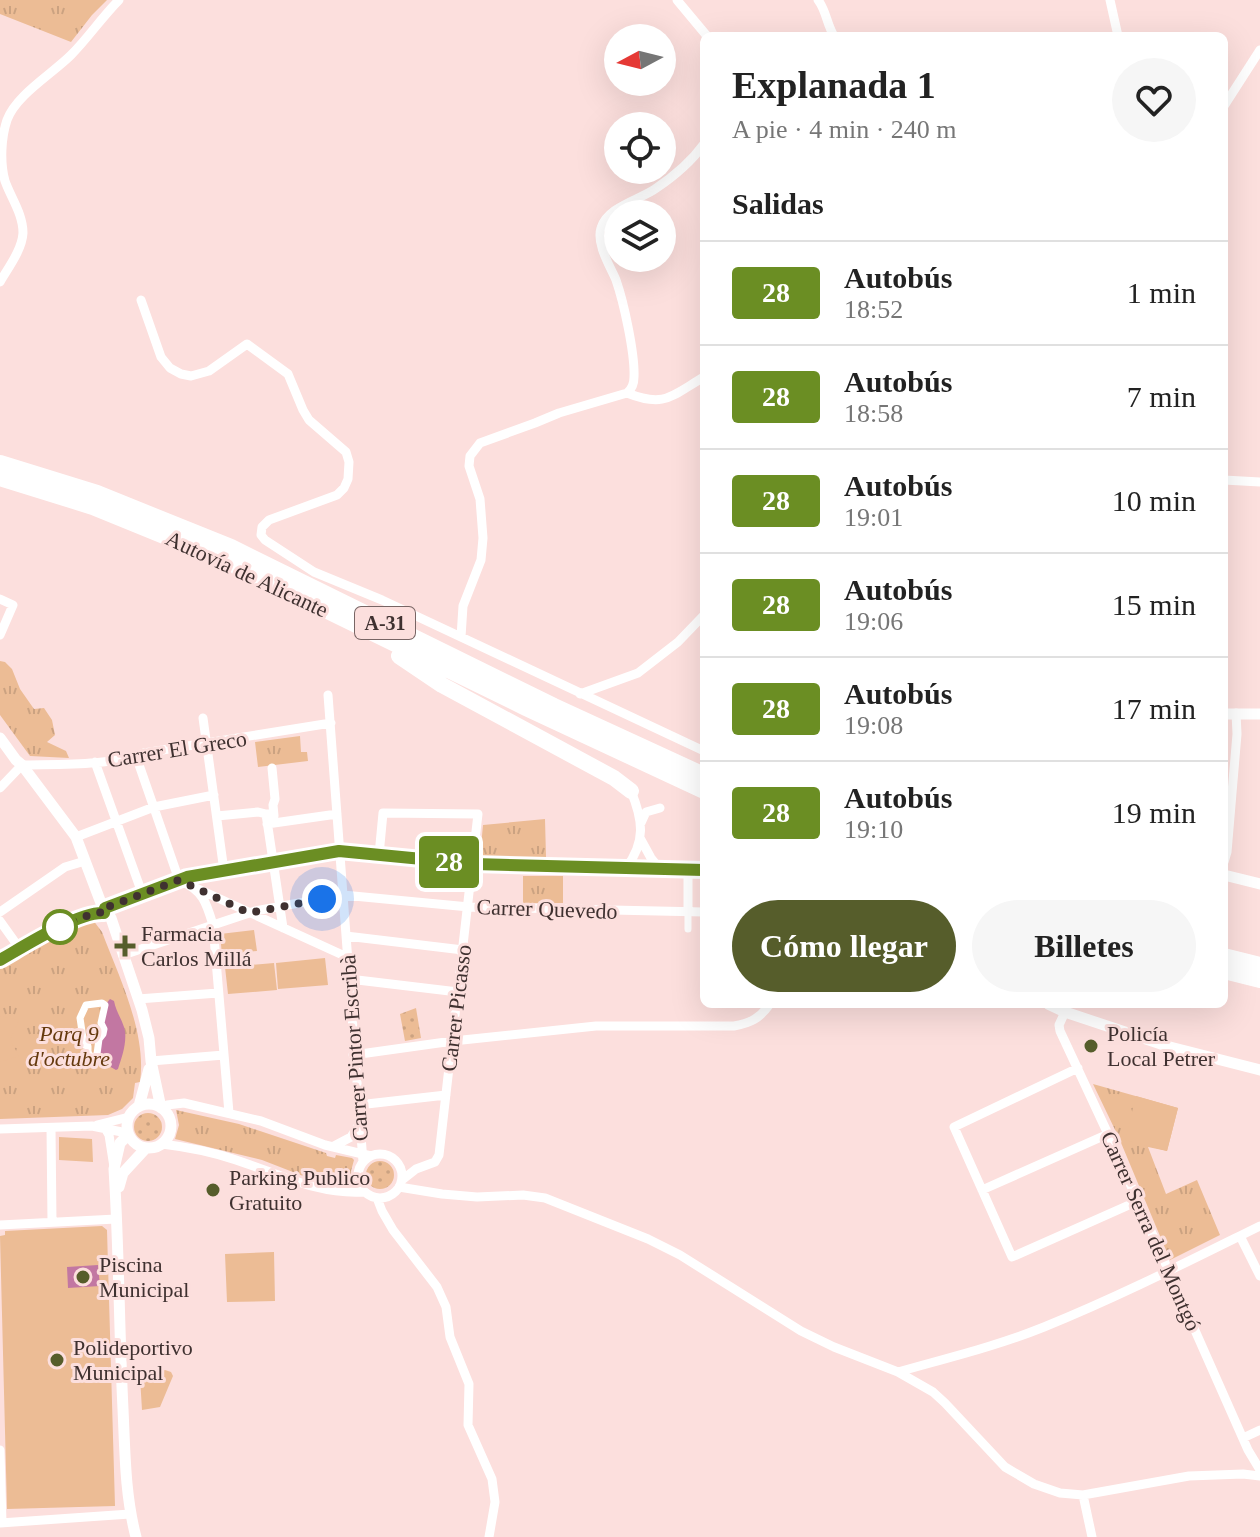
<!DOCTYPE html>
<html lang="es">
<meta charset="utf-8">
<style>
:root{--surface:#fff;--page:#f6f6f6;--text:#222;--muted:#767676;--line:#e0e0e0;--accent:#565d2b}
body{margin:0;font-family:"Times New Roman",serif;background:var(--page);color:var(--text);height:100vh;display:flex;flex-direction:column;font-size:30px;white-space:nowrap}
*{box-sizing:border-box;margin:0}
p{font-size:26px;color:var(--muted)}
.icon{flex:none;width:44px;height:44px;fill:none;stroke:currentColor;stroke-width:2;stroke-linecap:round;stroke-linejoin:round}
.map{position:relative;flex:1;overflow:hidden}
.panel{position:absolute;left:700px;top:32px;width:528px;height:976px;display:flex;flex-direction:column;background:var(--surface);border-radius:12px;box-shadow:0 8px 32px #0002}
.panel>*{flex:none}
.badge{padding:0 16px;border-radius:6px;font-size:28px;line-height:52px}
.needle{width:52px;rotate:263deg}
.buttons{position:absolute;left:604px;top:24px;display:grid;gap:16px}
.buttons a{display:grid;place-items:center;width:72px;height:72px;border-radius:50%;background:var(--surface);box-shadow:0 8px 32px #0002;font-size:40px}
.you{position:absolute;width:40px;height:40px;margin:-20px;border:6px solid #fff;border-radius:50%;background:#1a73e8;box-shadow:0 0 0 12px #1a73e833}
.map>.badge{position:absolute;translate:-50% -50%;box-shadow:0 0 0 4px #fff}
h2{padding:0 32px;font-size:30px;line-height:72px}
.round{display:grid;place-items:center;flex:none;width:84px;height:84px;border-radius:42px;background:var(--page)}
.headline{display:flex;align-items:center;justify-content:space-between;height:136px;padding:0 32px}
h1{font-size:38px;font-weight:800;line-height:60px}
.action{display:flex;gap:16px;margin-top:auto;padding:16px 32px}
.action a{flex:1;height:92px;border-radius:48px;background:var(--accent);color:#fff;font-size:32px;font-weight:800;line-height:92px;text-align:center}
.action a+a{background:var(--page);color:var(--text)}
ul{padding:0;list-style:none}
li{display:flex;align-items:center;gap:24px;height:104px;padding:0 32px;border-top:2px solid var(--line)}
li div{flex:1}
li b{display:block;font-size:30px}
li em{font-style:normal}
li .badge{min-width:88px;font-weight:700;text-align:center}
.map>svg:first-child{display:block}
.grass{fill:url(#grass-dots)}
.park{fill:url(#park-tufts)}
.garden{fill:#ecbc95}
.water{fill:#c277a2}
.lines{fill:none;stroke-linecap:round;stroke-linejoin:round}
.pedestrian{stroke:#fff;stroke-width:7}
.minor{stroke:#fff;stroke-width:9}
.tertiary{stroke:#fff;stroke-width:11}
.motorway{stroke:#fff;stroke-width:16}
.line-casing{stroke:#fff;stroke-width:18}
.line{stroke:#6b8e23;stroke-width:12}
.walk{stroke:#3f3130;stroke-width:8;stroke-dasharray:0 14.4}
.stop-dot{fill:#fff;stroke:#6b8e23;stroke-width:4}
.poi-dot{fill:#565d2b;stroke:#fcdfdd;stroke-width:3}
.labels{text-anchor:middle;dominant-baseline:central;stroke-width:6;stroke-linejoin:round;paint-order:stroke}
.shield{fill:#fcdfdd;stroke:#786564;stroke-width:2}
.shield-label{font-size:20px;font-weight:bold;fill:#3f3130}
.street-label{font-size:22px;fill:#3f3130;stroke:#fcdfdd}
.poi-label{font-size:22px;fill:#3f3130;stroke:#fcdfdd;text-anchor:start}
.park-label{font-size:22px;font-style:italic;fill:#65390d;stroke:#fcdfdd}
</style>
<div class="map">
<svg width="1260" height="1537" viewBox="0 0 1260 1537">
<defs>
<pattern id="grass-dots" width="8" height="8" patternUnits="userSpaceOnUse" patternTransform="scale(2)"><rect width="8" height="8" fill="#ecbc95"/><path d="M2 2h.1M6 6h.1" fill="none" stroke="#cba281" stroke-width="1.8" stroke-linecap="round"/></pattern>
<pattern id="park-tufts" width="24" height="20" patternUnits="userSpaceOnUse" patternTransform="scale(2)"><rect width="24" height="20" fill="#ecbc95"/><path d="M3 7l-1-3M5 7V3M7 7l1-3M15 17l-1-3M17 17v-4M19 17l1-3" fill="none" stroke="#cba281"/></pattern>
</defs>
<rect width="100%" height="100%" fill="#fcdfdd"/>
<path class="grass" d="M416,1008L421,1038L405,1041L400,1014Z
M134 1127a14 14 0 1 1 28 0a14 14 0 1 1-28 0Z
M366 1175a14 14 0 1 1 28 0a14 14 0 1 1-28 0Z"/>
<path class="park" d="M0,0H107L92,15L71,42L0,14Z
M0,661L5,662L12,669L20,689L34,709L44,708L52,720L55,735L47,742L66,751L69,758L30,756L0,715Z
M300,736L301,752H307L308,761L258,767L255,742Z
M545,819L546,857H480L483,825Z
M523,876H563V903H523Z
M88,920H93L102,932C119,977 147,1033 140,1082L135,1083L133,1098L122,1109L108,1115L0,1119V967Z
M1093,1084L1178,1108L1167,1151L1148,1147L1166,1194L1197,1180L1220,1235L1170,1260L1119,1138Z
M176,1110L239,1124L326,1153L327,1156L335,1158L336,1155L352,1158L354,1160L351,1171L352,1185L346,1189L334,1188L262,1160L175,1139L179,1125Z"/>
<path class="garden" d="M254,930L257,951L222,955L220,934Z
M325,958L328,985L278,989L276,963Z
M274,963L277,990L228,994L225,967Z
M0,1016L19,1020L10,1040L19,1056L0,1062Z
M1136,1096L1178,1108L1167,1151L1125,1140Z
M59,1137L92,1139L93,1162L59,1160Z
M102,1226L107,1230L115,1506L7,1509L0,1236L5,1235V1231Z
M274,1252L275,1301L227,1302L225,1254Z
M165,1370L171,1372L173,1376L160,1407L142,1410L140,1377Z"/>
<path class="water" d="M110,999L114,1001C116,1011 121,1018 124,1027C128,1040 122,1057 118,1069L116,1070L107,1065L97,1054L105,1005Z
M98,1265L100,1286L68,1288L67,1267Z"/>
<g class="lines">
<path class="pedestrian" d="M688,929V912
M102,1003L105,1005L101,1023L104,1029L103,1034L99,1039L97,1054L92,1059L88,1052V1046L84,1045L80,1018L86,1005Z"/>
<path class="minor" d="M677,0L707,36
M818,0C826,10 827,25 834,36
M1110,0L1118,36
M1224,106L1260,50
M0,282C8,268 22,250 23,233C23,214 11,198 5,181C0,163 1,138 7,120C16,95 52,74 71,55C88,38 102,17 119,0
M141,300L161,357L170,368L181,374L191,376L209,371L247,344L288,374L303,410L309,420L346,452L349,462L348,479L344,488L337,495L269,520L262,527L261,535L265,540L314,572L382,600L704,751
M627,393C665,408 671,396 704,377
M1224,480L1260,482
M0,599L13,605L0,635
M461,637L463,606L481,560L483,538L480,499L469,466L470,456L480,443L535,423L559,413L627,393C632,389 634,384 634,377C635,354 624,303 616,280C610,266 596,244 601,228C607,207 639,200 655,189C673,177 691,162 704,144
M580,694L638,673L678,642L704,615
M328,695L363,1162
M203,718L224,871
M136,756L179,880C203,891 206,901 213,925L229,1113
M95,762L142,893
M272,768L275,799L273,805L274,816
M0,788L22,765C58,764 111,766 144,753L331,723
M266,814L283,928
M217,816L258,812L266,814L273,813
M641,823L646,812L660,808
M267,824L337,814
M76,837L154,807L214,795
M640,838L651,858L660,869
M379,855L383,813L478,814L439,1155L435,1162L416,1169L402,1180
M1224,862L1227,852L1237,734L1236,713
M626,868C646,842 643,820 631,791
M688,870V912
M196,888L347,957
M0,912L65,867L85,861
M0,921L20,949
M346,936L463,950
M123,955L255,911L343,895L469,907L704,912
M0,960C23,947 79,911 104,913
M349,979L458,992
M138,999L218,993
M1065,1012L1059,1025L1060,1031L1108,1134L1248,1450L1260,1470
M353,1055L453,1041L596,1026H734C751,1023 760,1018 770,1004
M151,1061L224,1055
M1078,1068L954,1127L1012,1257L1138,1201
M358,1105L446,1095
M162,1108L167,1105L184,1103L261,1121L325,1145L371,1156
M97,1125L129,1117
M51,1128L52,1222
M105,1128L109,1135L114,1167
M0,1129L92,1126L127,1133
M162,1144C187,1147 213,1152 236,1160C279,1174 319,1195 364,1192
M334,1146L351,1137L360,1123
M358 1176a22 22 0 1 1 44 0a22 22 0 1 1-44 0Z
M399,1187L442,1194L477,1197L523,1195L545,1198L648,1239L680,1255L801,1331L834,1347L898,1372L933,1392L945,1403L1005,1467L1034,1484L1060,1493L1083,1495L1189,1476L1243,1474L1260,1476
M982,1190L1108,1134
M377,1198L382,1211L393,1230L437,1287L446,1307L450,1337L469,1384L468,1425L492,1479L495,1502L489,1537
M0,1225L116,1219
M1240,1236L1260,1276
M898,1372C947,1358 997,1346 1044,1327C1118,1297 1189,1261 1260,1226
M1243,1438L1260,1430
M0,1450L2,1523
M1083,1495L1092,1537
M0,1523L130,1514"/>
<path class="tertiary" d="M1224,714H1260
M0,738L16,760L22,765L76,837L104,911
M1224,875L1260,884
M104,911L125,899L187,877L339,851L474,864L704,870
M111,918L142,1010L149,1038L151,1061L161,1108
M1048,1004L1065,1012L1170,1047L1260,1070
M127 1126a22 22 0 1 1 44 0a22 22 0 1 1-44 0Z
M139,1106L149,1069
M128,1135L120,1143L114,1169C119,1248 119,1329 123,1409C125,1452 125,1495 136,1537
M119,1187L123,1173L146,1148"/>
<path class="motorway" d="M0,463L97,493L231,547L554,706L704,775
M0,478L93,507L223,560L526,708L704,791
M399,656L442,685L614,778L631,791
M1224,956L1260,965
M1224,971L1260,980"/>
</g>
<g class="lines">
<defs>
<path id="line" d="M0,960C23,947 79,911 104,913L105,908L187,877L339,851L474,864L704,870"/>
</defs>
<use href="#line" class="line-casing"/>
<use href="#line" class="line"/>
<path class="walk" d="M60,927L96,912L104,913L105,908L179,880L249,913L322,899"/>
</g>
<circle class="stop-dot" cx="60" cy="927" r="16"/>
<g class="poi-dot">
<path d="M121 934h8v8h8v8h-8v8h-8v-8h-8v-8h8z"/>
<circle cx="1091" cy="1046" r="8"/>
<circle cx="213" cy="1190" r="8"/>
<circle cx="83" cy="1277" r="8"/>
<circle cx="57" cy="1360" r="8"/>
</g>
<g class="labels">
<rect class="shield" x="355" y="607" width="60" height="32" rx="6"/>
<g class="shield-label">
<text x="385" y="623">A-31</text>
</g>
<g class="street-label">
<text transform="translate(247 574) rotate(25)">Autovía de Alicante</text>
<text transform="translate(177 749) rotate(-9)">Carrer El Greco</text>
<text transform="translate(547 909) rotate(2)">Carrer Quevedo</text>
<text transform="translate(456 1008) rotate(-83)">Carrer Picasso</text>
<text transform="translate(354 1048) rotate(-94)">Carrer Pintor Escribà</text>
<text transform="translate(1151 1231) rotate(66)">Carrer Serra del Montgó</text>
</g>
<g class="poi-label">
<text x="141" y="933">Farmacia<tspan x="141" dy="25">Carlos Millá</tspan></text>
<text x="1107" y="1033">Policía<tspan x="1107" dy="25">Local Petrer</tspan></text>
<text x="229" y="1177">Parking Publico<tspan x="229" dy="25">Gratuito</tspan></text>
<text x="99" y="1264">Piscina<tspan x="99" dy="25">Municipal</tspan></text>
<text x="73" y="1347">Polideportivo<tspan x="73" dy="25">Municipal</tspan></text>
</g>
<g class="park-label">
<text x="69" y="1033">Parq 9<tspan x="69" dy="25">d'octubre</tspan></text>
</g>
</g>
</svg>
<div class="buttons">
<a><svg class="needle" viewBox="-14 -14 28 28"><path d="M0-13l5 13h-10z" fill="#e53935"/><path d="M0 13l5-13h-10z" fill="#767676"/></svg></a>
<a><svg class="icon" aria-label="locate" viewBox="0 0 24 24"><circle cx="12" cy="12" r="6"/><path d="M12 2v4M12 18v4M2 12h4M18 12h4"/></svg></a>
<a><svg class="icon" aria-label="layers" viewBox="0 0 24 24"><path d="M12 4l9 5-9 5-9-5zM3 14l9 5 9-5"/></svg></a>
</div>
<div class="you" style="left:322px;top:899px"></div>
<b class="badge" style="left:449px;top:862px;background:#6b8e23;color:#fff">28</b>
<section class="panel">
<div class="headline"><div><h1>Explanada 1</h1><p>A pie · 4 min · 240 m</p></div><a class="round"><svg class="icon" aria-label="heart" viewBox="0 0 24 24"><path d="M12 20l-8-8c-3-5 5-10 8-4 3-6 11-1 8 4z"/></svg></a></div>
<h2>Salidas</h2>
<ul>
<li><span class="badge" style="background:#6b8e23;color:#fff">28</span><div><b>Autobús</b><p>18:52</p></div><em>1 min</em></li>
<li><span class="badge" style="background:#6b8e23;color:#fff">28</span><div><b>Autobús</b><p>18:58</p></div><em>7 min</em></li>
<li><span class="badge" style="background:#6b8e23;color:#fff">28</span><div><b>Autobús</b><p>19:01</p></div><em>10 min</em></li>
<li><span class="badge" style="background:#6b8e23;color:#fff">28</span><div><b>Autobús</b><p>19:06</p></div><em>15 min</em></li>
<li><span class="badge" style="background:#6b8e23;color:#fff">28</span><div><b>Autobús</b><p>19:08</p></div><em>17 min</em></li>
<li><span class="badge" style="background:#6b8e23;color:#fff">28</span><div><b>Autobús</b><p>19:10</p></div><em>19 min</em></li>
</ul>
<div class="action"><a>Cómo llegar</a><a>Billetes</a></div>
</section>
</div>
